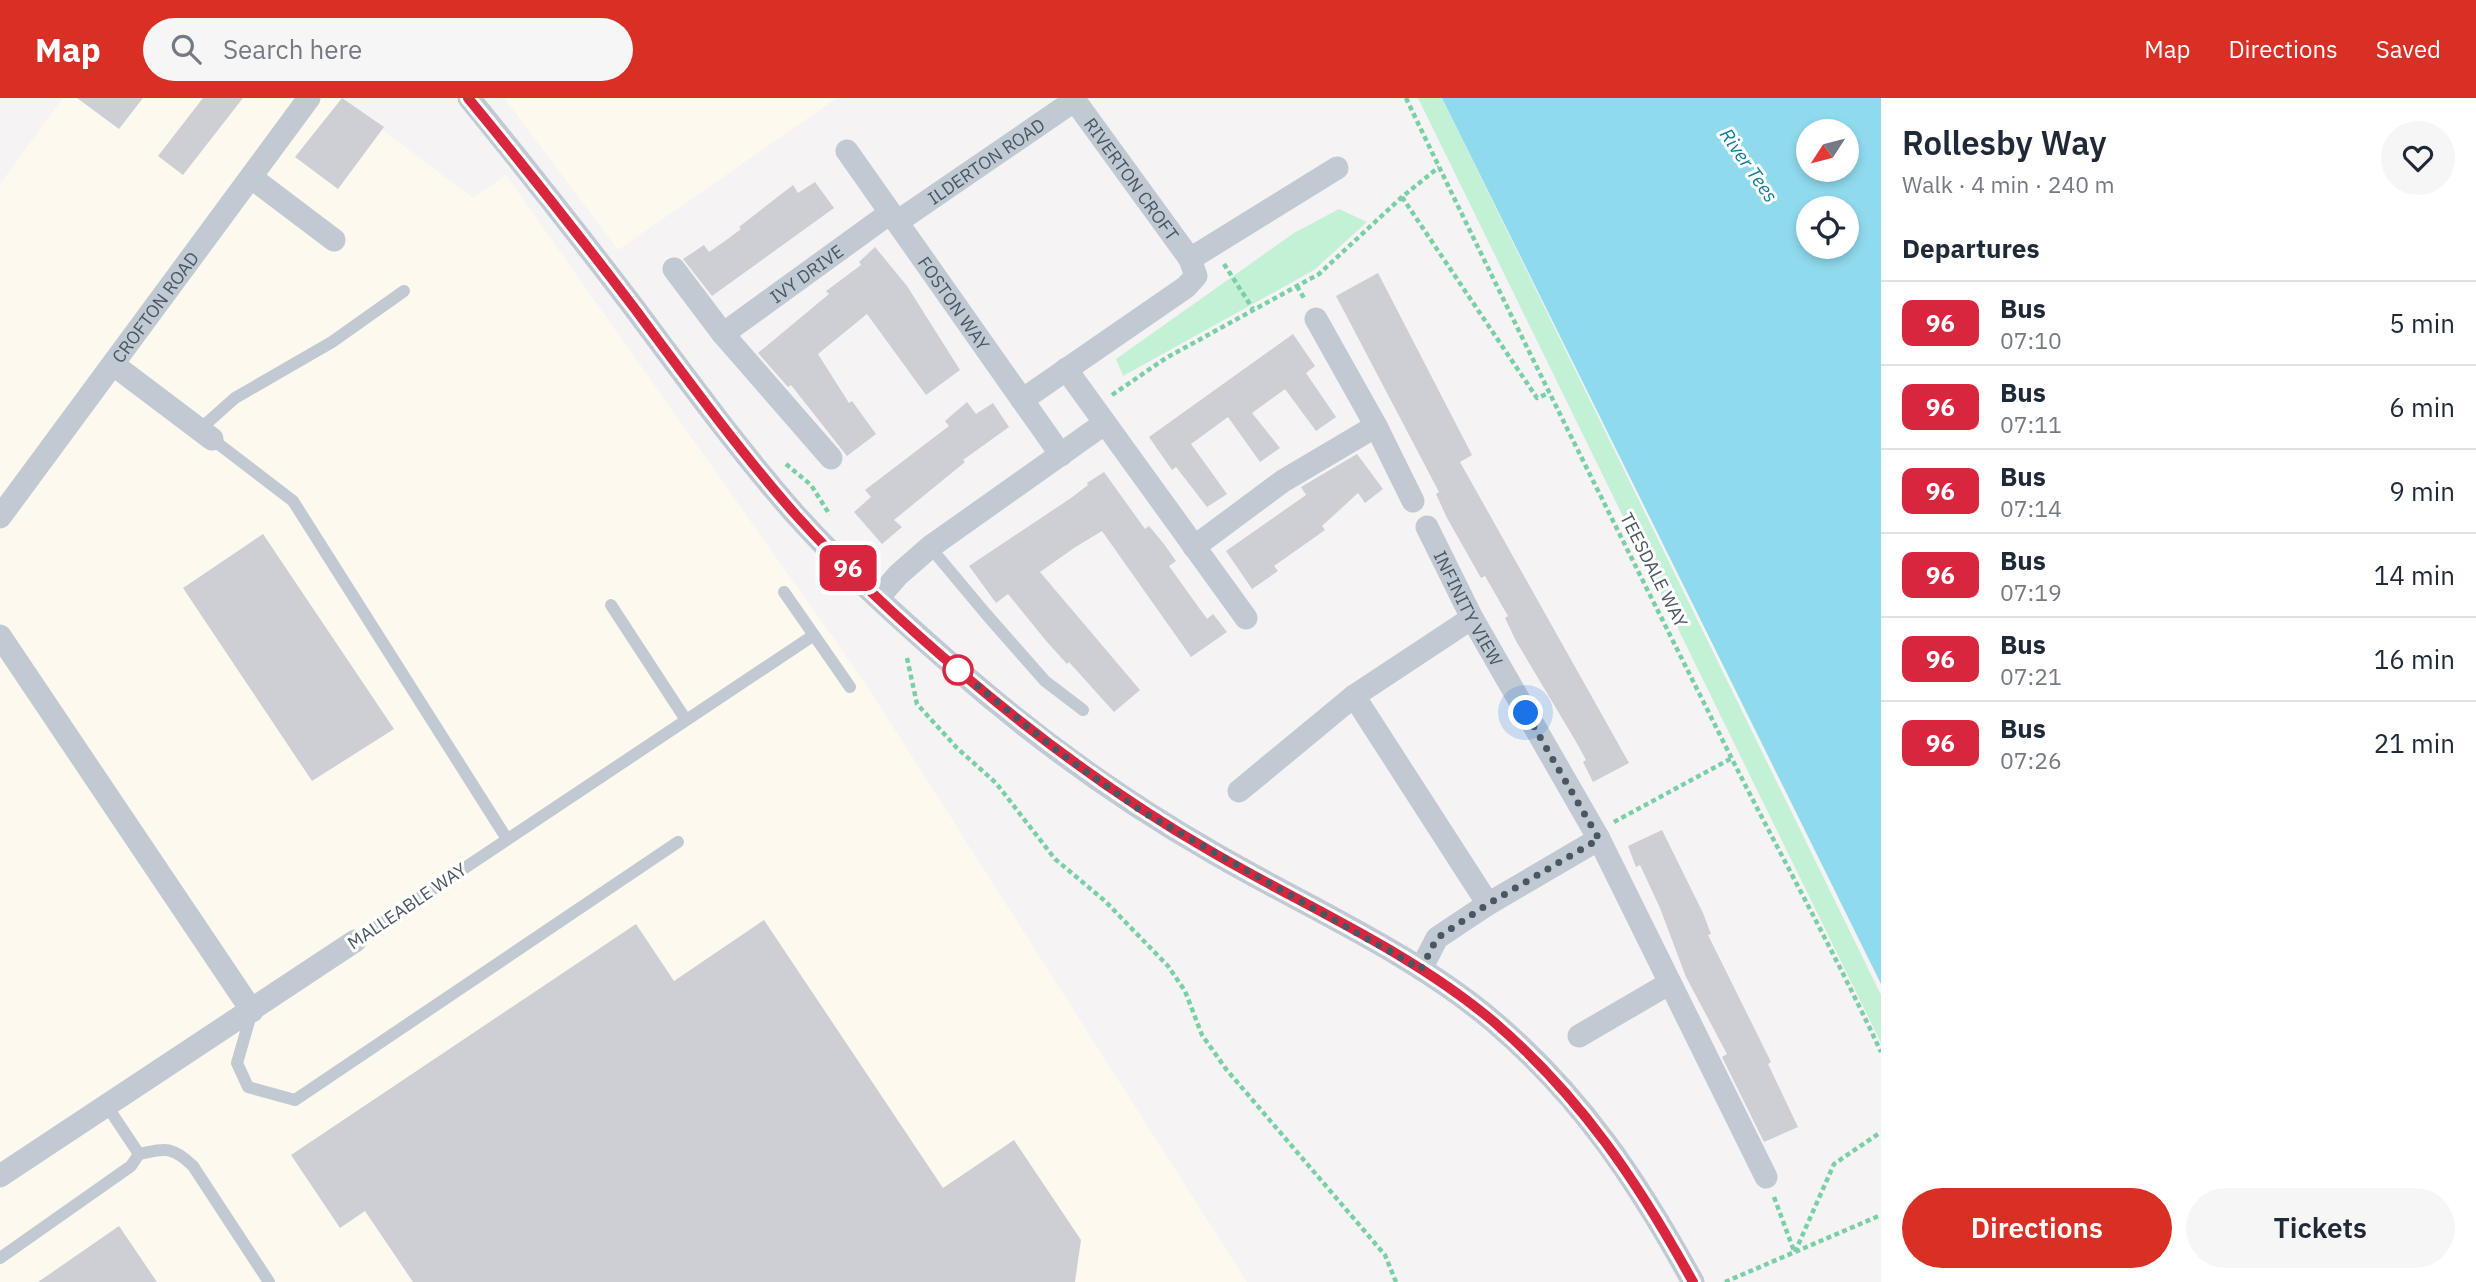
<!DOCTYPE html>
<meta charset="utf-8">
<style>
:root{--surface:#fff;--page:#f6f6f7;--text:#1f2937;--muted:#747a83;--line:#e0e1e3;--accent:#d93025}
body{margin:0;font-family:"IBM Plex Sans",sans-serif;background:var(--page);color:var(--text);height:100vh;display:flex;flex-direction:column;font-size:26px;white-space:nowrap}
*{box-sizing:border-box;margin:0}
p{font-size:23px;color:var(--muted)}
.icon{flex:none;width:38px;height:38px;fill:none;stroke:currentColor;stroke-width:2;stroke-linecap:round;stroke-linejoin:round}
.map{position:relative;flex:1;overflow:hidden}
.details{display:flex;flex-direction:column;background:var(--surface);width:595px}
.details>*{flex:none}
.badge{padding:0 14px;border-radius:10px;font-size:24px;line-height:46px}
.needle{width:46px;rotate:234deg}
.fabs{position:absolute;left:1796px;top:21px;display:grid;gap:14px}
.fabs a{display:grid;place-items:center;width:63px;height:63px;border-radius:50%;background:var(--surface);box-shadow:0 4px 10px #0003;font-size:35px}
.you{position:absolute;width:35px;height:35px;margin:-18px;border:5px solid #fff;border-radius:50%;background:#1a73e8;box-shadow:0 0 0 10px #1a73e833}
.map>.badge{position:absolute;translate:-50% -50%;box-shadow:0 0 0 4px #fff}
h2{padding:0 21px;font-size:26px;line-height:63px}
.round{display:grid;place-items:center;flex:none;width:74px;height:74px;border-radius:37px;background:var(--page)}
.overview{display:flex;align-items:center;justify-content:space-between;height:119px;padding:0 21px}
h1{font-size:33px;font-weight:600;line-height:52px}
.action{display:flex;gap:14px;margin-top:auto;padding:14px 21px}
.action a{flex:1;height:80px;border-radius:42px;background:var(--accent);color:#fff;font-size:28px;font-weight:600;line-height:80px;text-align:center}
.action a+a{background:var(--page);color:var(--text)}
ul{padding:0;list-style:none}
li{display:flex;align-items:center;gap:21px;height:84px;padding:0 21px;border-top:2px solid var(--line)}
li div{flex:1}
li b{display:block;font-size:26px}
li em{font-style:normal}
li .badge{min-width:77px;font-weight:700;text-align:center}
header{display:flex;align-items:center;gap:42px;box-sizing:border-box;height:98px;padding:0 35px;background:var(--accent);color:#fff}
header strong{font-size:33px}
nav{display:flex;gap:38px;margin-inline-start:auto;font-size:24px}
.search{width:490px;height:63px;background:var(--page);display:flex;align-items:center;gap:18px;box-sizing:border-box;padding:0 24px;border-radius:38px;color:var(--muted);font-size:26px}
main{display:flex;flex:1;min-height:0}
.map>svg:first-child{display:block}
.commercial{fill:#fdf9ef}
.green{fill:#c3f1d5}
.water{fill:#90daee;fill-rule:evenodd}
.building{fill:#cdcfd5}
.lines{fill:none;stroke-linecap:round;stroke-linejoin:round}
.path{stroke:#7ad0a6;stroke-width:4.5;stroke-dasharray:5 3.5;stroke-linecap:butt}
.service{stroke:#c1cad2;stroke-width:12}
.minor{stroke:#c1cad2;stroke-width:23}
.line-casing{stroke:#fff;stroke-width:16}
.line{stroke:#d7263d;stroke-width:10}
.walk{stroke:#4a5661;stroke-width:7;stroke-dasharray:0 12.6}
.stop-dot{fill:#fff;stroke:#d7263d;stroke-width:3.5}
.labels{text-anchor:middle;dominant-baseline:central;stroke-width:6;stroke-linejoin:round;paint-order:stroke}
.street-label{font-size:18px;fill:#4a5661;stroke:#fff}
.water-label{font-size:19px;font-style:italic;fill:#0c7c9b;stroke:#fff}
</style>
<header>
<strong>Map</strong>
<div class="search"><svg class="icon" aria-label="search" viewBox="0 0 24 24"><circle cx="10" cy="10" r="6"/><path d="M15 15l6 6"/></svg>Search here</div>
<nav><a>Map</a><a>Directions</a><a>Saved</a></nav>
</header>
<main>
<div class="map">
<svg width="1881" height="1184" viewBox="0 0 1881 1184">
<rect width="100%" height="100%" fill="#f5f3f3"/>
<path class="commercial" d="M63,0H340L473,100L506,77L867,588L1247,1184H0V86Z
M504,0H837L618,152Z"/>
<path class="green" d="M1418,0H1442L1881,897V945Z
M1339,111L1367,124L1314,172L1123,278L1116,261L1294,135Z"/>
<path class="water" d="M1442,0H1881V886ZM1808,33H1846V72H1808ZM1808,110H1846V149H1808Z"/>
<path class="building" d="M77,0H143L119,31Z
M203,0H243L183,77L158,58Z
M342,0L384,29L338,91L295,59Z
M815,84L834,110L712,198L683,161L704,147L709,154L725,143L741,131L739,129L793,87L798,95Z
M875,149L907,188L960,272L926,297L867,216L818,256L849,305L852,303L876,336L847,358L791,287L788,289L758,255L829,196L826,193L861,167L859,164Z
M1378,175L1472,357L1460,364L1629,665L1593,684L1583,664L1586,662L1575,642L1516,543L1505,520L1508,518L1485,478L1481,480L1447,420L1436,396L1439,394L1336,198Z
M1293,236L1315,268L1306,275L1336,319L1316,333L1285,291L1252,315L1280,350L1260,364L1228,319L1191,346L1227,396L1207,409L1176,369L1172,372L1149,339Z
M967,304L976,316L993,305L1009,329L963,362L965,364L894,422L902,429L882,446L854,414L871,399L865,392L949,328L945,323Z
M1357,356L1383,391L1365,405L1358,395L1322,428L1325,432L1274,468L1278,473L1252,491L1226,453L1306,397L1301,389Z
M1104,374L1145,431L1149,428L1164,446L1176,463L1169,468L1207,521L1213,516L1227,534L1191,559L1102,433L1074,450L1040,474L1140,592L1114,614L1069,564L1067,566L1047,544L1008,496L996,505L969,468L1071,400L1088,387L1087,385Z
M263,436L394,631L312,683L183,490Z
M1662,732L1703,815L1711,836L1708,837L1771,964L1768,966L1798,1029L1764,1044L1722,959L1727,956L1686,879L1660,810L1640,767L1636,769L1628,748Z
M764,822L943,1090L1014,1042L1081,1142L1075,1184H413L365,1113L340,1130L291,1057L636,826L674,883Z
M119,1128L157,1184H38Z"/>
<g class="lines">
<path class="path" d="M1406,0C1512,222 1623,443 1733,663C1782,760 1835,855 1881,954
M1402,99L1537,300L1549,295
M1224,166L1253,211
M1297,188L1305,202
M1112,297L1166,260L1319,176L1402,99L1439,69
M786,366L811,387L830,417
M907,560L917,606L957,650L996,685L1055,761L1105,803L1168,868L1185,893L1202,937L1226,971L1385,1157L1396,1184
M1614,724L1732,660
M1774,1099L1794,1153
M1795,1154L1834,1066L1881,1034
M1725,1184L1881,1117"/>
<path class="service" d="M199,332L235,300L332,244L404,193
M212,341L293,403L507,741
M930,449L986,516L1045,583L1083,612
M784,494L850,589
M611,507L686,622
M355,843L814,537
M252,913L237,965L248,989L295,1002L678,744
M139,1056C166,1050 172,1048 193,1068L269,1184
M0,1160L131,1068L139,1056L107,1008"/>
<g class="minor">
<path d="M469,0C525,69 581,140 635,211C687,281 738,351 795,416C845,472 902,523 958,572C1037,641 1121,702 1212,754C1306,809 1410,853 1494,924C1582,999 1638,1084 1693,1184"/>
<path id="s1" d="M1073,0L1190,161"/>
<path id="s2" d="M847,53L1061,357"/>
<path d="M252,80L334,142"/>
<path id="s3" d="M897,124L1075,2"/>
<path d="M674,171L723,236L831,360"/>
<path d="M1316,221L1376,328L1413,403"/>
<path id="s4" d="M723,236L890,115"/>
<path d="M114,267L212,341"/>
<path d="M1066,271L1246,520"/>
<path d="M1022,302L1186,189L1196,178L1190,161L1337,70"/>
<path id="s5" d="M0,419L309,0"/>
<path id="s6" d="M1427,429L1472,520L1599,741L1766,1079"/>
<path d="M1194,449L1283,383L1376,328"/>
<path d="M878,500L898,477L930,449L1105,325"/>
<path d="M0,538L252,913"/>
<path d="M1354,598L1488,806"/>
<path d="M1239,693L1354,598L1472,520"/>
<path d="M1421,871L1437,840L1488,806L1599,741"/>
<path d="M1579,938L1670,885"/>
<path d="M0,1078L355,843"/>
</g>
</g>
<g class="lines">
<defs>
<path id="line" d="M468,0C525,69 581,140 635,211C687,281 738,351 795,416C847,474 906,528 965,578C1043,644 1123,703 1212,754C1306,809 1410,853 1494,924C1581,999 1638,1084 1693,1184"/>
</defs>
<use href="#line" class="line-casing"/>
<use href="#line" class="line"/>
<path class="walk" d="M958,572L1060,655L1143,714L1421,871L1437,840L1488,806L1599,741L1526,615"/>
</g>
<circle class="stop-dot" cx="958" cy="572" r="14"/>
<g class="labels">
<g class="street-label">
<text stroke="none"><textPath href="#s3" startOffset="108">ILDERTON ROAD</textPath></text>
<text stroke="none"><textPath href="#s1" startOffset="100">RIVERTON CROFT</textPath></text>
<text stroke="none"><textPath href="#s4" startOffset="103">IVY DRIVE</textPath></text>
<text stroke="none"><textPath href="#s2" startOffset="186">FOSTON WAY</textPath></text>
<text stroke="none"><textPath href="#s5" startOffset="261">CROFTON ROAD</textPath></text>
<text transform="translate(1654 472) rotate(63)">TEESDALE WAY</text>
<text stroke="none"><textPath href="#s6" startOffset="91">INFINITY VIEW</textPath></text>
<text transform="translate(407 808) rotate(-34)">MALLEABLE WAY</text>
</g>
<g class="water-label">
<text transform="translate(1749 67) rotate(55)">River Tees</text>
</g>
</g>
</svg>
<div class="fabs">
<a><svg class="needle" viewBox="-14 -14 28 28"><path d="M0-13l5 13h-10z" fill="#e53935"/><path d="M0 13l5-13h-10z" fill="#747a83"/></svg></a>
<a><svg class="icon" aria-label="locate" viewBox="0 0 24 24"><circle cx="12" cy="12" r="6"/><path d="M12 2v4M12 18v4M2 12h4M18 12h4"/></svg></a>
</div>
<div class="you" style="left:1526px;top:615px"></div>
<b class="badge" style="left:848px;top:470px;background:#d7263d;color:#fff">96</b>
</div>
<section class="details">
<div class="overview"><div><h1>Rollesby Way</h1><p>Walk · 4 min · 240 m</p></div><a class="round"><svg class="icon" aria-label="heart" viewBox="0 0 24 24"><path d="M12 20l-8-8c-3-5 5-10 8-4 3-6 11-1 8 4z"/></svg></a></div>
<h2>Departures</h2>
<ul>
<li><span class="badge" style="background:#d7263d;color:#fff">96</span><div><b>Bus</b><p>07:10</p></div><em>5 min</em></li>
<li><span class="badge" style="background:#d7263d;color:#fff">96</span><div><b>Bus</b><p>07:11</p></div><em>6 min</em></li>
<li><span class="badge" style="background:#d7263d;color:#fff">96</span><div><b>Bus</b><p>07:14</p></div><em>9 min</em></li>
<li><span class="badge" style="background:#d7263d;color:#fff">96</span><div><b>Bus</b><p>07:19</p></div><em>14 min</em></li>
<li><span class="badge" style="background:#d7263d;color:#fff">96</span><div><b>Bus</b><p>07:21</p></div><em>16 min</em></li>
<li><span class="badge" style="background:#d7263d;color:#fff">96</span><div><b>Bus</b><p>07:26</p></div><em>21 min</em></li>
</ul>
<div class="action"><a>Directions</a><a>Tickets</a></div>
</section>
</main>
